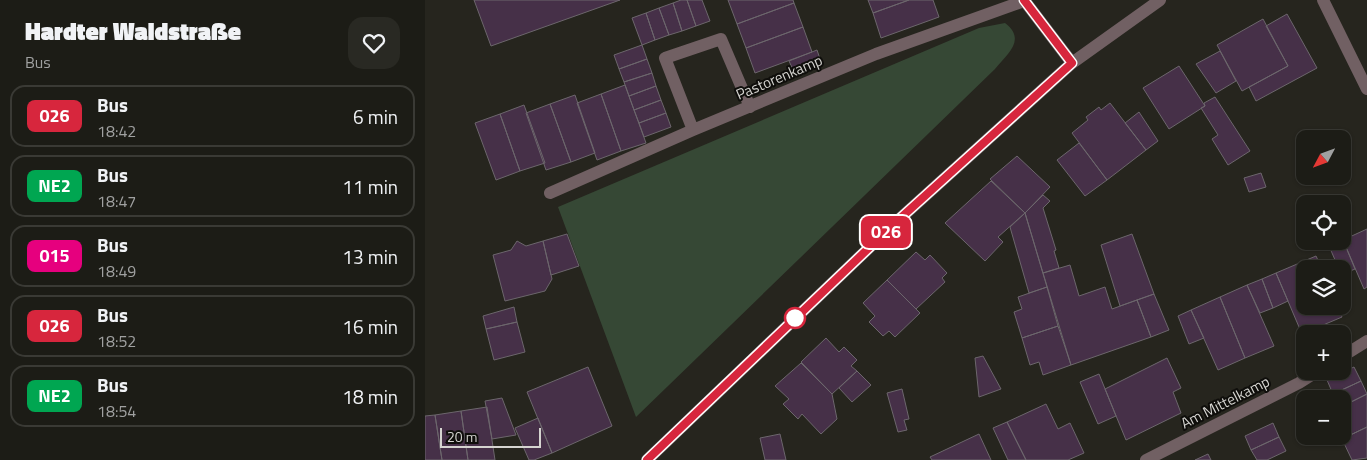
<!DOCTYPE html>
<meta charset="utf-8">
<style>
:root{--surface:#1c1c16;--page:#292923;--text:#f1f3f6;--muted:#a0a1a1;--line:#3a3a35}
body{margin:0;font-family:"Titillium Web",sans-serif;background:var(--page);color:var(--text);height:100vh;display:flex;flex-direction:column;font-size:19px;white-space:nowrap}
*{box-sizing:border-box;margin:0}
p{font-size:16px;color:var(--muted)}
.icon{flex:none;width:28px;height:28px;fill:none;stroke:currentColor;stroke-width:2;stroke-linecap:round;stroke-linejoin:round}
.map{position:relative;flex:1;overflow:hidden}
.sheet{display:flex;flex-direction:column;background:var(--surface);width:425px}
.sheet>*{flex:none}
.badge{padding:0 10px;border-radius:8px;font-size:18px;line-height:32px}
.needle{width:32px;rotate:229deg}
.buttons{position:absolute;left:871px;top:130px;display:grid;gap:10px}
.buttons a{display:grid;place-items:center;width:55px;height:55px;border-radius:10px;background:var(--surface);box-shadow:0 1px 4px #0004,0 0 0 1px var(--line);font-size:25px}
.scale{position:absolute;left:15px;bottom:12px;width:101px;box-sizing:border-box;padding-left:5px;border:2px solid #d5d4d0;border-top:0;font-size:14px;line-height:18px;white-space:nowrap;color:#d5d4d0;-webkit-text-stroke:4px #0f0e0b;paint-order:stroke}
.map>.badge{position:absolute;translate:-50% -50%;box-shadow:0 0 0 2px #fff}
.round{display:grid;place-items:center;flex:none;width:52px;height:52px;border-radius:15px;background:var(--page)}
.overview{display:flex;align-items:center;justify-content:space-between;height:85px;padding:0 25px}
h1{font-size:24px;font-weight:800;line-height:38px}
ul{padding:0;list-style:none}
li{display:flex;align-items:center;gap:15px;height:62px;margin:0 10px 8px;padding:0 15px;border:2px solid var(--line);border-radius:15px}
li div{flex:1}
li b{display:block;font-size:19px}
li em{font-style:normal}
li .badge{min-width:55px;font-weight:700;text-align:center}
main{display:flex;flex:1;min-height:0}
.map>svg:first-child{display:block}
.green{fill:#364835}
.building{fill:#463048;stroke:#6c666c}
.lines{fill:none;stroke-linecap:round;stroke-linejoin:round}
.minor{stroke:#716063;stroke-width:12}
.line-casing{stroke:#fff;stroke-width:11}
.line{stroke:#d7263d;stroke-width:8}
.stop-dot{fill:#fff;stroke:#d7263d;stroke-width:2.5}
.labels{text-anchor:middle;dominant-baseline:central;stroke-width:4;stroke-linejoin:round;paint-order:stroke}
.street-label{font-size:15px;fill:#d5d4d0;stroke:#0f0e0b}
</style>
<main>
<section class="sheet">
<div class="overview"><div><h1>Hardter Waldstraße</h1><p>Bus</p></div><a class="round"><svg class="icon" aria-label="heart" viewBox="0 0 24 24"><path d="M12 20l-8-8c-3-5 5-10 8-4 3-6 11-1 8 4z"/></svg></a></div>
<ul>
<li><span class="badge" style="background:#d7263d;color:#fff">026</span><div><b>Bus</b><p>18:42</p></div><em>6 min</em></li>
<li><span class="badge" style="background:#00a651;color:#fff">NE2</span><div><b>Bus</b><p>18:47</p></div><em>11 min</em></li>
<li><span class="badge" style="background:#e6007e;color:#fff">015</span><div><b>Bus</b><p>18:49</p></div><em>13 min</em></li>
<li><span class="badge" style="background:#d7263d;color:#fff">026</span><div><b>Bus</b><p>18:52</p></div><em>16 min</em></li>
<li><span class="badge" style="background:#00a651;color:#fff">NE2</span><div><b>Bus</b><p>18:54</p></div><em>18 min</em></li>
</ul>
</section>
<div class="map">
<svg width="942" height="460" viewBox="0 0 942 460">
<rect width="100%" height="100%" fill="#26251e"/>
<path class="green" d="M580,23C602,40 582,54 570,69L211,417L133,207L554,28Z"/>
<path class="building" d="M49,0H195L66,46Z
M256,0H262L271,26L257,31L248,3Z
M262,0H277L285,21L271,26Z
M303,0H368L369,3L312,24Z
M443,0H484L448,13Z
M484,0H508L514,17L456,38L448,13Z
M248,3L257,31L244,35L234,8Z
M369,3L378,27L321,48L312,24Z
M234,8L244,35L230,40L221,13Z
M221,13L230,40L217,45L207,18Z
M862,14L892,68L831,101L824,87L863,66L841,26Z
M838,19L863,66L817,91L792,45Z
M378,27L387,52L330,73L321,48Z
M217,45L222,59L194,69L189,55Z
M392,50L397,65L370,74L364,61Z
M795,51L811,81L791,93L771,64Z
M222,59L227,73L199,82L194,69Z
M754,66L780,106L744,129L718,88Z
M227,73L231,86L204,96L199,82Z
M200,85L221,143L196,151L176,94Z
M231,86L236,100L209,110L204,96Z
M176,94L196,151L172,160L152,103Z
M150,95L170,153L146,162L125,104Z
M790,97L825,151L803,165L787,139L793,135L776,108L780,106L779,103Z
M236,100L241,113L214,123L209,110Z
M685,103L721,150L682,180L647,133L663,120L661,117L674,107L676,110Z
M125,104L146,162L121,170L101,113Z
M99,105L120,163L95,171L75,114Z
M714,112L733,141L721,150L700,123Z
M241,113L246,127L219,137L214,123Z
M75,114L95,171L71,180L50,123Z
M654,143L682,180L660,196L632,160Z
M592,156L625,187L600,213L565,179Z
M836,173L841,187L824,192L819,178Z
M566,181L600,213L573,237L578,242L560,261L520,223Z
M618,195L625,201L618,208L631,250L629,251L634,268L618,273L600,213Z
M600,213L622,287L604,293L585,227Z
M942,229V287L939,289L918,240Z
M142,234L154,266L126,275L118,241Z
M707,234L729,294L695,306L676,245Z
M918,240L930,269L918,274V269H914L904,246L918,241Z
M92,241L101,246L118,241L127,279L120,291L80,301L68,255L86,250Z
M491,252L500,260L505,255L522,273L517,278L520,282L491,309L462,280Z
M891,256L897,269H880V306H913L917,317L877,334L851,273Z
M645,265L654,296L680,287L687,309L712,300L726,337L646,365L618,273Z
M851,273L863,301L848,308L837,279Z
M837,279L848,308L835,313L822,285Z
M462,280L495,313L470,337L464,331L458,336L444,322L450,316L438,303Z
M822,285L849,346L820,358L795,297Z
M622,287L633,326L597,338L589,312L597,309L593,297Z
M729,294L744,330L726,337L712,300Z
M795,297L820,358L793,370L766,310Z
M89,307L92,322L61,329L58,316Z
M766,310L779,338L764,344L753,316Z
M92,322L100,352L69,360L61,329Z
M633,326L646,365L618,375L614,362L605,365L597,338Z
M401,338L414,352L419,347L432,360L426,366L432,371L407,394L376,362Z
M558,356L576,389L554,397L550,358Z
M742,358L756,388L748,392L756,413L701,440L680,389Z
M376,363L407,394L412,419L396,434L377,414L373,419L358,404L364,399L350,386Z
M163,367L187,426L127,453L102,392Z
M929,367L936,381L908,394L902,380Z
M432,371L446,385L427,402L414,388Z
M674,374L691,416L673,424L655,382Z
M936,381L942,394L918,406V399H911L908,394Z
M477,389L484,419L479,420L482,430L473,432L462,393Z
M942,394V427L917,439L916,436H918V406Z
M77,398L91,435L67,439L60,401Z
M621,404L633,429L645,423L659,453L643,460H601L582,422Z
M62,407L70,460H43L36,411Z
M36,411L43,460H17L10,415Z
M10,415L17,460H0V416Z
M113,418L127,453L109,460H104L90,428Z
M582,422L601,460H583L568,428Z
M848,423L854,437L826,450L820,436Z
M942,427V458L927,460L917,439Z
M355,434L361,460H340L335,438Z
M554,434L566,460H507L505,457Z
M854,437L861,451L842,460H832L826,450Z
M783,454L786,460H770Z"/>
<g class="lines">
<path class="minor" d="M599,0L647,63
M898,0L942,89
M268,130L240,58L296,39L325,107
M125,193L268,130L451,54L599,1
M918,356L942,341
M222,460L470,223L647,63L735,0
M721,460L874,383L893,371"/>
</g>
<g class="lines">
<defs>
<path id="line" d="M222,460L470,223L647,63L599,0"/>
</defs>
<use href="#line" class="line-casing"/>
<use href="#line" class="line"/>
</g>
<circle class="stop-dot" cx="370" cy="318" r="10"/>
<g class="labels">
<g class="street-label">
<text transform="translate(354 77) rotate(-23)">Pastorenkamp</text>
<text transform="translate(800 402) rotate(-27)">Am Mittelkamp</text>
</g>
</g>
</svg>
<div class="buttons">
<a><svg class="needle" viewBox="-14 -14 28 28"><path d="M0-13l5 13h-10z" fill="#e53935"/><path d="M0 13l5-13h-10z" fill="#a0a1a1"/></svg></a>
<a><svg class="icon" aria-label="locate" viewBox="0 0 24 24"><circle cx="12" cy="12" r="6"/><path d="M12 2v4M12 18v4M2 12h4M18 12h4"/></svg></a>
<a><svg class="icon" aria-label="layers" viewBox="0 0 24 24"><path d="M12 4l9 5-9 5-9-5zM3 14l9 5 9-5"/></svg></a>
<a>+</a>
<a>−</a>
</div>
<div class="scale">20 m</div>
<b class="badge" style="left:461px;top:232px;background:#d7263d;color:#fff">026</b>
</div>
</main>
